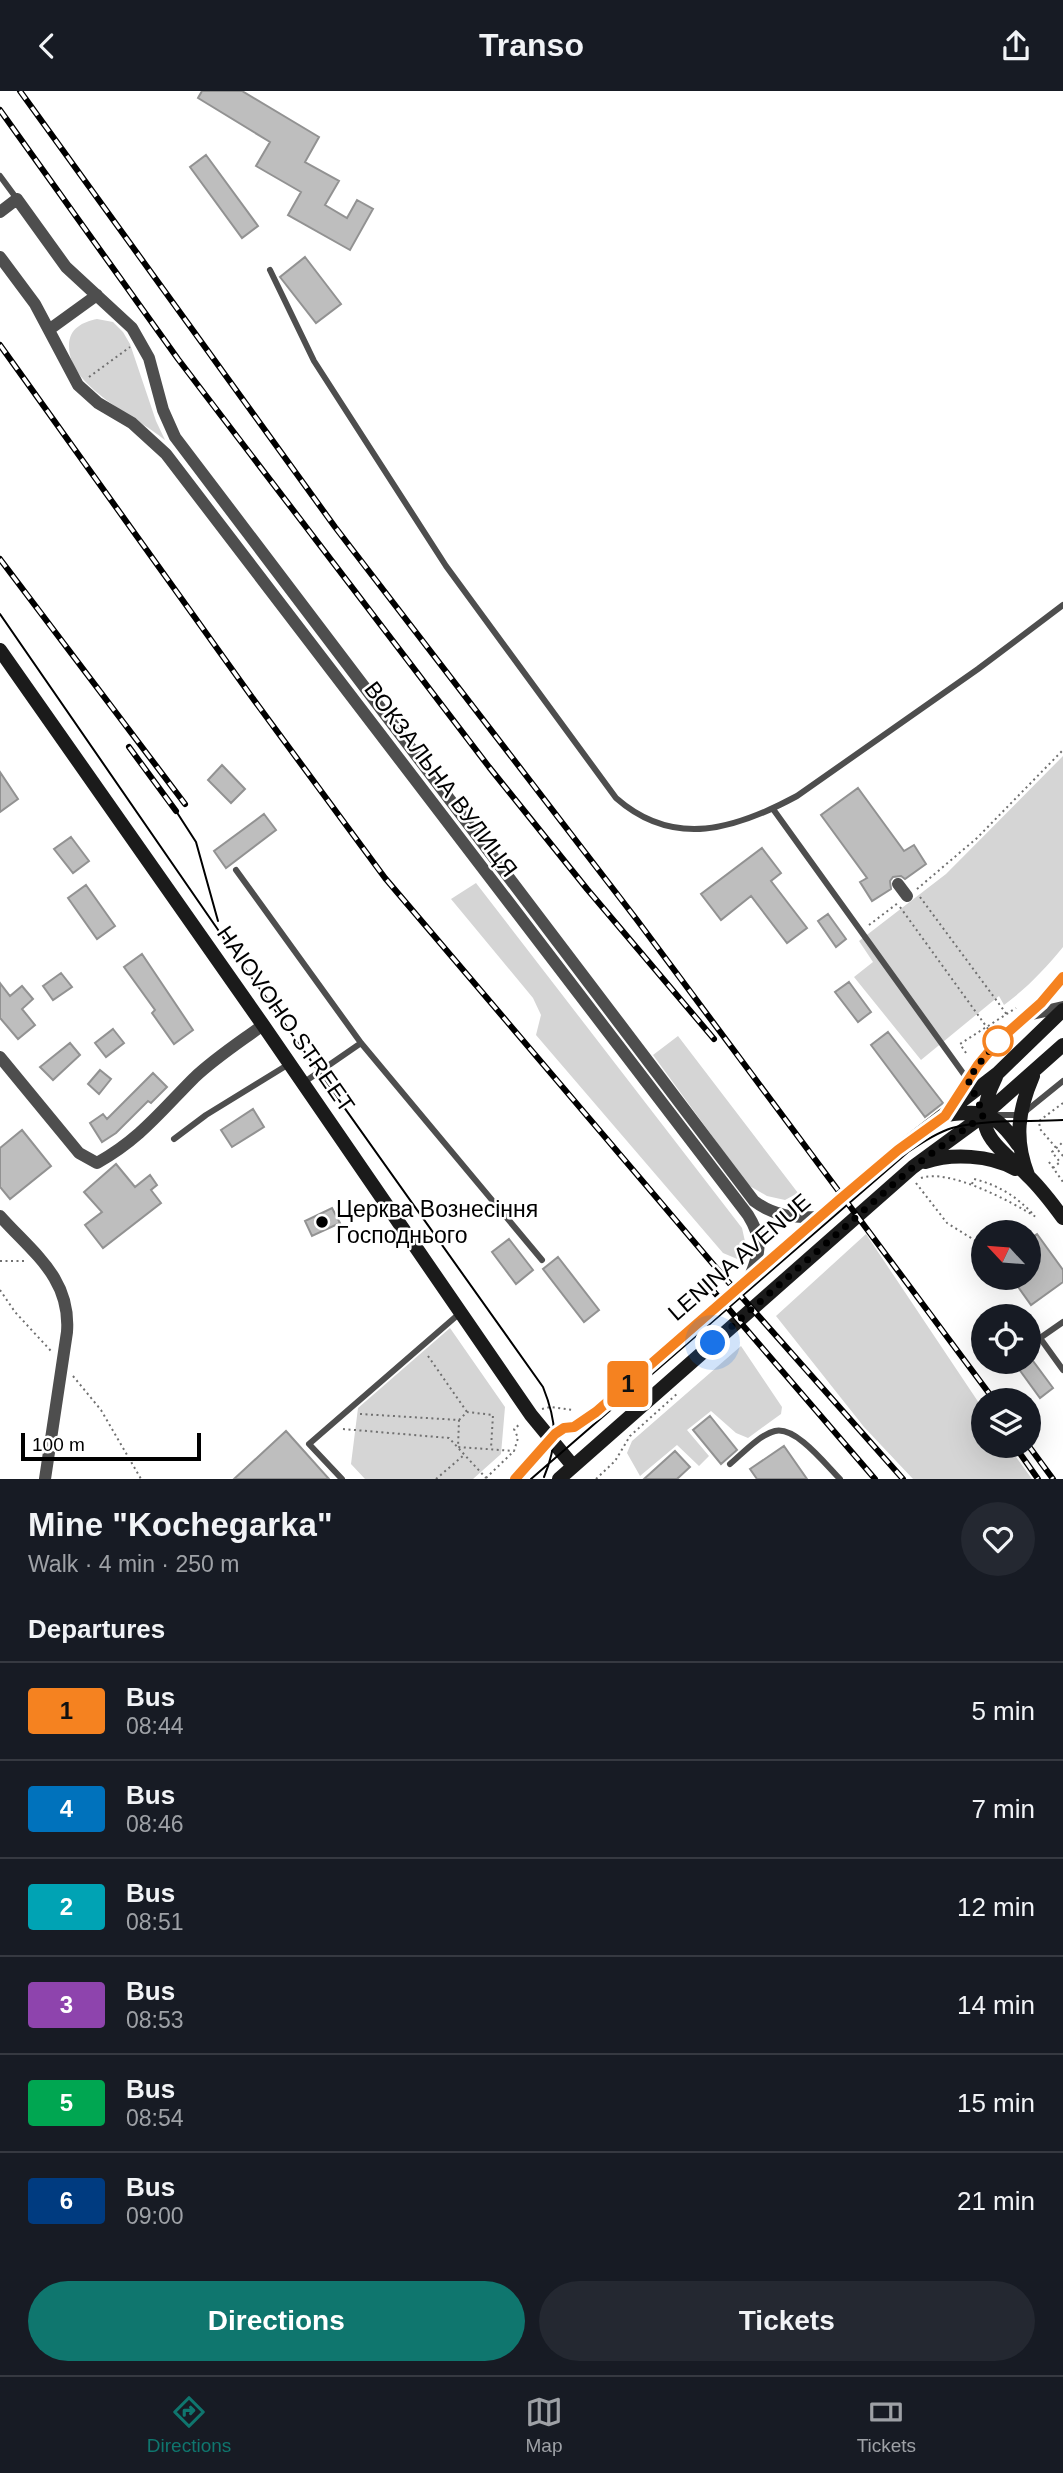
<!DOCTYPE html>
<meta charset="utf-8">
<style>
:root{--surface:#171b24;--page:#242831;--text:#f1f3f6;--muted:#9ea1a6;--line:#363941;--accent:#0f766e}
body{margin:0;font-family:Arial,sans-serif;background:var(--page);color:var(--text);height:100vh;display:flex;flex-direction:column;font-size:26px;white-space:nowrap}
*{box-sizing:border-box;margin:0}
p{font-size:23px;color:var(--muted)}
.icon{flex:none;width:38px;height:38px;fill:none;stroke:currentColor;stroke-width:2;stroke-linecap:round;stroke-linejoin:round}
.map{position:relative;height:1388px;overflow:hidden}
.drawer{display:flex;flex-direction:column;background:var(--surface);flex:1}
.drawer>*{flex:none}
.badge{padding:0 14px;border-radius:5px;font-size:24px;line-height:46px}
.needle{width:46px;rotate:296deg}
.buttons{position:absolute;left:971px;top:1129px;display:grid;gap:14px}
.buttons a{display:grid;place-items:center;width:70px;height:70px;border-radius:50%;background:var(--surface);box-shadow:0 7px 28px #0002;font-size:35px}
.scale{position:absolute;left:21px;bottom:18px;width:180px;box-sizing:border-box;padding-left:7px;border:4px solid #000;border-top:0;font-size:19px;line-height:24px;white-space:nowrap;color:#000;-webkit-text-stroke:5px #fff;paint-order:stroke}
.you{position:absolute;width:35px;height:35px;margin:-18px;border:5px solid #fff;border-radius:50%;background:#1a73e8;box-shadow:0 0 0 10px #1a73e833}
.map>.badge{position:absolute;translate:-50% -50%;box-shadow:0 0 0 4px #fff}
h2{padding:0 28px;font-size:26px;line-height:63px}
.round{display:grid;place-items:center;flex:none;width:74px;height:74px;border-radius:37px;background:var(--page)}
.overview{display:flex;align-items:center;justify-content:space-between;height:119px;padding:0 28px}
h1{font-size:33px;font-weight:700;line-height:52px}
.cta{display:flex;gap:14px;margin-top:auto;padding:14px 28px}
.cta a{flex:1;height:80px;border-radius:42px;background:var(--accent);color:#fff;font-size:28px;font-weight:700;line-height:80px;text-align:center}
.cta a+a{background:var(--page);color:var(--text)}
ul{padding:0;list-style:none}
li{display:flex;align-items:center;gap:21px;height:98px;padding:0 28px;border-top:2px solid var(--line)}
li div{flex:1}
li b{display:block;font-size:26px}
li em{font-style:normal}
li .badge{min-width:77px;font-weight:700;text-align:center}
header{display:flex;justify-content:space-between;align-items:center;height:91px;padding:0 28px;background:var(--surface);font-size:32px;font-weight:700}
.menu{display:flex;justify-content:space-around;align-items:center;height:98px;border-top:2px solid var(--line);background:var(--surface);font-size:19px;color:var(--muted)}
.menu a{display:grid;justify-items:center;gap:4px}
.menu .on{color:var(--accent)}
.map>svg:first-child{display:block}
.green{fill:#d5d5d5}
.building{fill:#bebebe;stroke:#929292;stroke-width:2}
.lines{fill:none;stroke-linecap:round;stroke-linejoin:round}
.path{stroke:#707070;stroke-width:2;stroke-dasharray:2 3.5;stroke-linecap:butt}
.lane{stroke:#4e4e4e;stroke-width:6}
.street{stroke:#4e4e4e;stroke-width:12}
.secondary{stroke:#1b1b1b;stroke-width:14}
.tram{stroke:#000;stroke-width:2}
.rail-casing{stroke:#000;stroke-width:6}
.rail{stroke:#fff;stroke-width:3.5;stroke-dasharray:10;stroke-linecap:butt}
.line-casing{stroke:#fff;stroke-width:16}
.line{stroke:#f58220;stroke-width:10}
.walk{stroke:#000;stroke-width:7;stroke-dasharray:0 12.6}
.stop-dot{fill:#fff;stroke:#f58220;stroke-width:3.5}
.poi-dot{fill:#000;stroke:#fff;stroke-width:2.5}
.labels{text-anchor:middle;dominant-baseline:central;stroke-width:5;stroke-linejoin:round;paint-order:stroke}
.street-label{font-size:23px;fill:#000;stroke:#fff}
.poi-label{font-size:23px;fill:#000;stroke:#fff;text-anchor:start}
</style>
<header><svg class="icon" aria-label="back" viewBox="0 0 24 24"><path d="M15 5l-7 7 7 7"/></svg>Transo<svg class="icon" aria-label="share" viewBox="0 0 24 24"><path d="M12 15V3M7 8l5-5 5 5M5 13v7h14v-7"/></svg></header>
<div class="map">
<svg width="1063" height="1388" viewBox="0 0 1063 1388">
<rect width="100%" height="100%" fill="#fff"/>
<path class="green" d="M97,228L113,231L123,241L130,253L156,330L165,349C135,324 69,297 69,255C69,237 83,231 97,228Z
M1063,665V856C1045,878 1027,897 1004,914L999,905L921,969L854,886L873,871L859,850L946,783Z
M476,792L742,1137L746,1155L742,1170L723,1162L536,944L541,924L533,907L451,808Z
M678,945L798,1102L785,1109L767,1105L748,1094L653,964Z
M866,1143L983,1318L984,1354L1008,1355L1032,1388H913L864,1336L776,1225Z
M450,1237L505,1316L501,1363L473,1388H365L351,1373L358,1317Z
M741,1255L782,1316L781,1323L748,1347L736,1342L711,1320L687,1339L709,1365L699,1375L677,1354L640,1385L627,1362L632,1350Z"/>
<path class="building" d="M202,0H242L319,46L305,71L339,90L325,114L347,127L357,109L373,118L350,159L288,124L301,101L256,75L270,51L198,7Z
M206,64L258,135L242,147L190,76Z
M305,166L341,213L316,232L280,186Z
M222,674L245,698L231,712L208,689Z
M0,681L18,708L0,721Z
M858,697L904,760L914,754L926,773L905,788L901,785L893,786L890,790L891,798L872,810L860,791L867,787L821,724Z
M264,723L276,739L226,777L214,760Z
M71,746L89,770L73,782L54,758Z
M762,757L781,782L771,790L807,837L787,852L751,805L721,829L701,803Z
M86,794L115,835L97,848L68,807Z
M828,823L846,848L836,856L818,830Z
M142,863L193,939L174,953L152,922L155,919L124,876Z
M61,882L72,896L53,909L43,895Z
M849,891L871,921L858,931L835,901Z
M0,892L10,905L22,895L33,908L22,918L35,934L18,948L0,927Z
M113,938L124,952L106,966L95,952Z
M888,941L943,1012L925,1026L871,954Z
M70,952L80,964L53,989L40,976Z
M100,979L111,988L99,1003L88,993Z
M153,982L167,996L151,1012L148,1010L116,1042L102,1051L90,1032L103,1023L107,1028Z
M253,1018L264,1036L232,1056L221,1039Z
M22,1039L51,1075L10,1108L0,1096V1057Z
M116,1073L135,1096L150,1084L157,1094L151,1099L161,1112L103,1157L85,1134L102,1121L84,1101Z
M332,1117L340,1132L312,1145L305,1130Z
M1037,1143L1063,1179V1191L1031,1214L1011,1186H1029V1148Z
M509,1148L533,1179L516,1193L492,1161Z
M558,1166L599,1219L584,1231L543,1178Z
M1013,1270H1033L1053,1297L1040,1307Z
M710,1325L737,1359L721,1373L693,1339Z
M286,1340L329,1388H234Z
M784,1355L807,1388H757L750,1378Z
M675,1360L690,1376L677,1388H644Z"/>
<g class="lines">
<path class="path" d="M89,286L130,256
M917,798L977,747L1063,659
M920,806L1008,925
M900,816L991,942
M869,834L898,812
M966,962L960,953L1016,917
M1063,1012L1039,1030L1040,1038L1063,1065
M1049,1071L1063,1091
M1053,1077L1060,1071L1052,1061L1063,1051
M921,1087C949,1077 1012,1111 1036,1126
M916,1092L947,1132L984,1155
M972,1093L974,1088C998,1094 1016,1105 1033,1123
M0,1170H26
M0,1199L15,1221L51,1260
M428,1265L467,1321
M73,1285L101,1319L141,1388
M542,1318L550,1316L574,1319
M360,1323L459,1329L458,1356L514,1360
M459,1329L467,1321L493,1324L491,1357
M343,1338L449,1347L486,1387
M486,1387L514,1360L518,1347L514,1338L520,1333
M436,1388L464,1364
M596,1388L615,1370L630,1345L678,1302"/>
<path class="lane" d="M0,85L17,108
M270,179L314,270L446,475L616,707C674,758 736,738 797,705L978,578L1063,514
M773,718L968,989
M236,779L361,952L542,1169
M303,992L361,952
M995,1024H1021L1063,990
M174,1048L206,1024L289,973
M1063,1231L1040,1247L1063,1279
M730,1373C742,1363 759,1344 775,1340C796,1335 826,1374 840,1388
M342,1388L309,1353L460,1222"/>
<path class="street" d="M0,121L17,108L66,176L132,237L149,267L163,319L175,346L754,1110C774,1125 794,1127 819,1126
M0,166L35,213L78,294L98,312L132,332L166,363L748,1124C764,1150 760,1161 749,1188
M50,238L97,204
M898,793L907,805
M1032,923L1063,916
M0,966L79,1062L97,1072C140,1048 161,1020 194,987C215,967 240,951 263,934
M950,1017L988,961L1041,912L1063,886
M0,1125C33,1162 71,1187 67,1241L45,1388"/>
<path class="secondary" d="M0,559L263,934L531,1324L573,1375
M996,986C969,1041 992,1049 1027,1084C1041,1097 1052,1112 1063,1127
M947,1024C985,1018 996,1023 1018,1054
M925,1071C952,1062 990,1064 1015,1078
M1028,1084C1014,1048 1018,1020 1033,985
M515,1388L555,1343L564,1337L574,1336L596,1321L898,1059L998,982L1063,919
M559,1388L913,1076L984,1024L1063,954"/>
<path class="tram" d="M0,523L223,846L543,1296C557,1331 558,1352 544,1386
M176,720L196,751L218,830
M531,1388L908,1061C921,1052 936,1042 952,1037C985,1028 1028,1031 1063,1029"/>
<defs>
<path id="rail" d="M20,0L335,436L637,829L994,1309
M0,19L178,268L489,676L587,798L714,948
M0,254L254,609L385,787L724,1186L903,1388
M0,468L185,713
M129,656L176,720
M709,1195L875,1388
M1014,1354L1038,1388
M1028,1354L1053,1388"/>
</defs>
<use href="#rail" class="rail-casing"/>
<use href="#rail" class="rail"/>
</g>
<g class="lines">
<defs>
<path id="line" d="M515,1388L555,1343L564,1337L574,1336L596,1321L839,1109L898,1059L945,1025L978,974L998,950L1041,912L1063,886"/>
</defs>
<use href="#line" class="line-casing"/>
<use href="#line" class="line"/>
<path class="walk" d="M713,1252L913,1076L984,1024L968,989L978,974L998,950"/>
</g>
<circle class="stop-dot" cx="998" cy="950" r="14"/>
<circle class="poi-dot" cx="322" cy="1131" r="7"/>
<g class="labels">
<g class="street-label">
<text transform="translate(441 688) rotate(53)">ВОКЗАЛЬНА ВУЛИЦЯ</text>
<text transform="translate(286 928) rotate(55)">HAIOVOHO STREET</text>
<text transform="translate(739 1166) rotate(-41)">LENINA AVENUE</text>
</g>
<g class="poi-label">
<text x="336" y="1118">Церква Вознесіння<tspan x="336" dy="26">Господнього</tspan></text>
</g>
</g>
</svg>
<div class="buttons">
<a><svg class="needle" viewBox="-14 -14 28 28"><path d="M0-13l5 13h-10z" fill="#e53935"/><path d="M0 13l5-13h-10z" fill="#9ea1a6"/></svg></a>
<a><svg class="icon" aria-label="locate" viewBox="0 0 24 24"><circle cx="12" cy="12" r="6"/><path d="M12 2v4M12 18v4M2 12h4M18 12h4"/></svg></a>
<a><svg class="icon" aria-label="layers" viewBox="0 0 24 24"><path d="M12 4l9 5-9 5-9-5zM3 14l9 5 9-5"/></svg></a>
</div>
<div class="scale">100 m</div>
<div class="you" style="left:713px;top:1252px"></div>
<b class="badge" style="left:628px;top:1293px;background:#f58220;color:#111">1</b>
</div>
<section class="drawer">
<div class="overview"><div><h1>Mine &quot;Kochegarka&quot;</h1><p>Walk · 4 min · 250 m</p></div><a class="round"><svg class="icon" aria-label="heart" viewBox="0 0 24 24"><path d="M12 20l-8-8c-3-5 5-10 8-4 3-6 11-1 8 4z"/></svg></a></div>
<h2>Departures</h2>
<ul>
<li><span class="badge" style="background:#f58220;color:#111">1</span><div><b>Bus</b><p>08:44</p></div><em>5 min</em></li>
<li><span class="badge" style="background:#0072bc;color:#fff">4</span><div><b>Bus</b><p>08:46</p></div><em>7 min</em></li>
<li><span class="badge" style="background:#00a3b4;color:#fff">2</span><div><b>Bus</b><p>08:51</p></div><em>12 min</em></li>
<li><span class="badge" style="background:#8e44ad;color:#fff">3</span><div><b>Bus</b><p>08:53</p></div><em>14 min</em></li>
<li><span class="badge" style="background:#00a651;color:#fff">5</span><div><b>Bus</b><p>08:54</p></div><em>15 min</em></li>
<li><span class="badge" style="background:#003b80;color:#fff">6</span><div><b>Bus</b><p>09:00</p></div><em>21 min</em></li>
</ul>
<div class="cta"><a>Directions</a><a>Tickets</a></div>
</section>
<nav class="menu">
<a class="on"><svg class="icon" aria-label="directions" viewBox="0 0 24 24"><path d="M12 3l9 9-9 9-9-9zM9 14v-3h6M13 9l2 2-2 2"/></svg>Directions</a>
<a><svg class="icon" aria-label="map" viewBox="0 0 24 24"><path d="M3 6l6-2 6 2 6-2v14l-6 2-6-2-6 2zM9 4v14M15 6v14"/></svg>Map</a>
<a><svg class="icon" aria-label="tickets" viewBox="0 0 24 24"><path d="M3 7h18v10H3zM15 7v10"/></svg>Tickets</a>
</nav>
